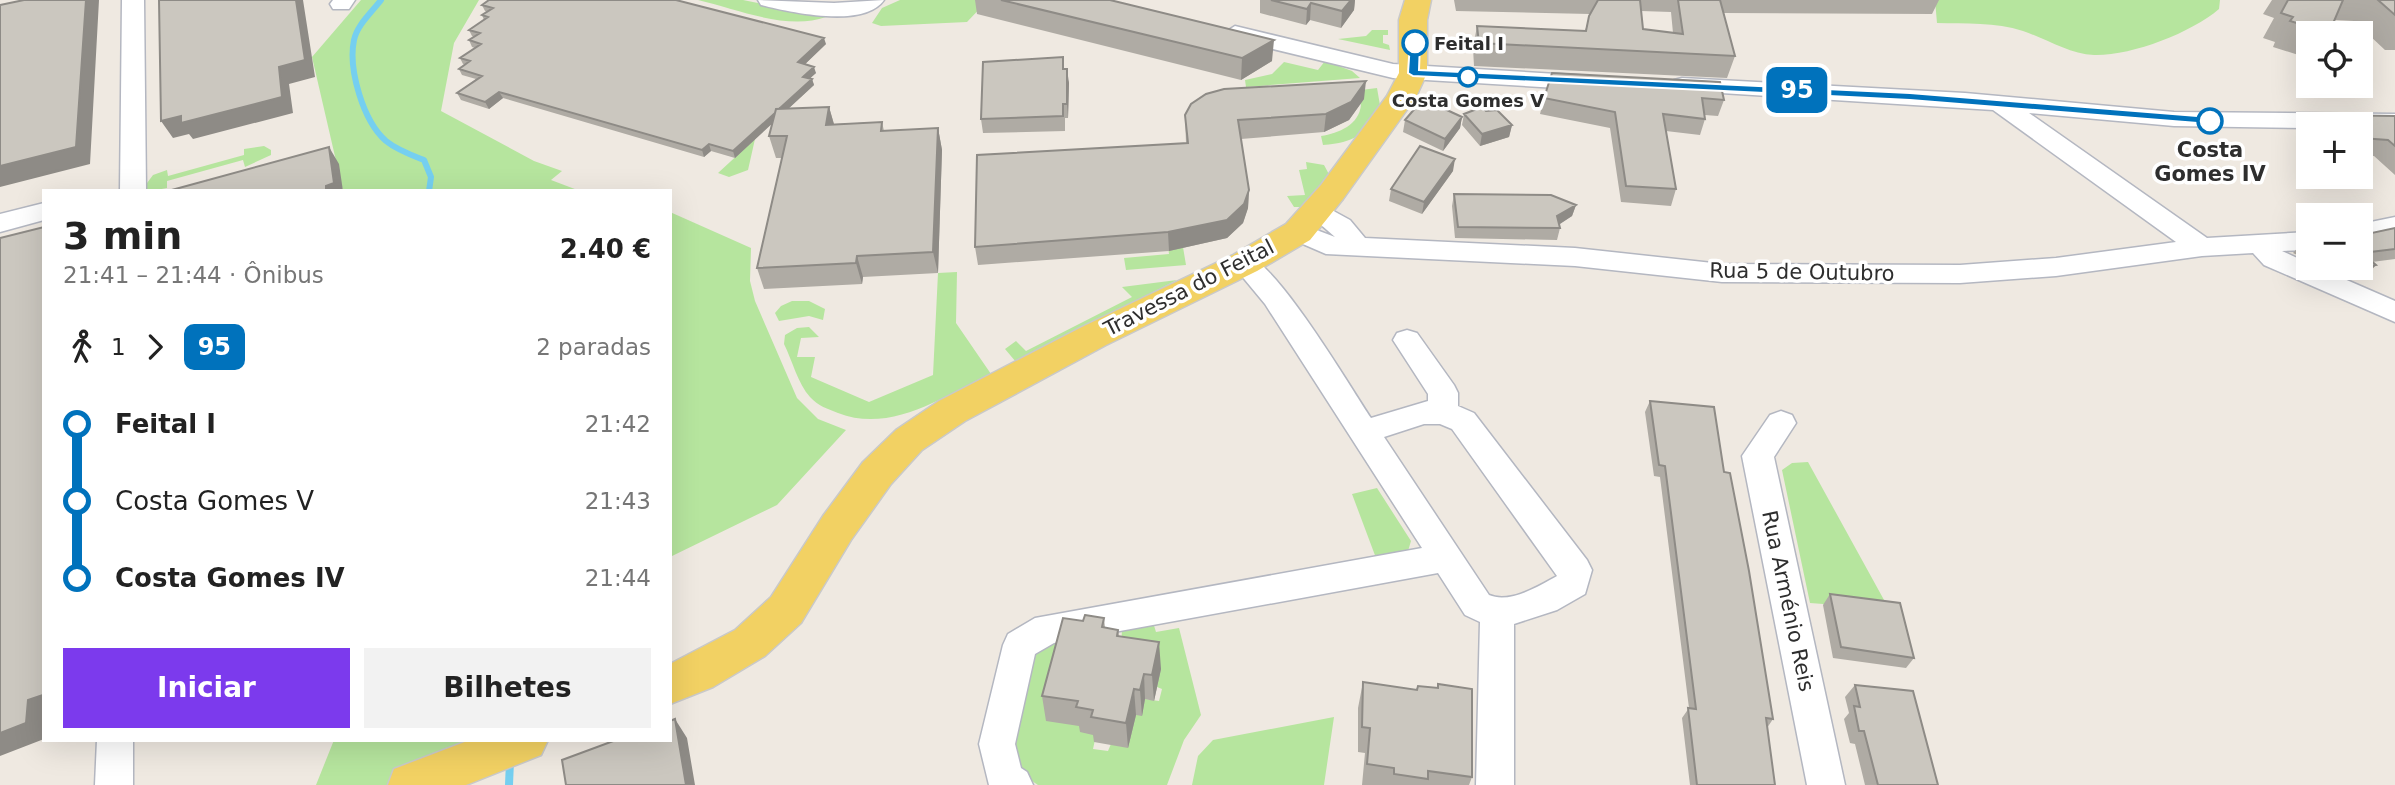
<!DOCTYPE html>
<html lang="pt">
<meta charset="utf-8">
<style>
:root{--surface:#fff;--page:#f2f2f2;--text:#222;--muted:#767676;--accent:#7c3aed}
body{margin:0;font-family:"DejaVu Sans",sans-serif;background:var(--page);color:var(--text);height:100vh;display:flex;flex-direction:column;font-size:26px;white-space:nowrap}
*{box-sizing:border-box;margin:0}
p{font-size:23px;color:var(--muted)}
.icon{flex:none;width:38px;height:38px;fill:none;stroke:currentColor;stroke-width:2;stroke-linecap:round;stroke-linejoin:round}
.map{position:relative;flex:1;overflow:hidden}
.drawer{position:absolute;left:42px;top:189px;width:630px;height:553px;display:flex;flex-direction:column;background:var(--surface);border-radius:0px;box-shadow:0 7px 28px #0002}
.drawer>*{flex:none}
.badge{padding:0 14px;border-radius:10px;font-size:24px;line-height:46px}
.controls{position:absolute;left:2296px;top:21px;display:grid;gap:14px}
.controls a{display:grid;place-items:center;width:77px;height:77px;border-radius:0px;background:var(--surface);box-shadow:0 7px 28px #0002;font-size:35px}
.map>.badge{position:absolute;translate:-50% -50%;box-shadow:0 0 0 4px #fff}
.legs{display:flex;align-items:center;gap:10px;height:77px;padding:0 21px;font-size:23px}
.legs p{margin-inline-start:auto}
.headline{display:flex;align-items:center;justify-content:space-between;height:119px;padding:0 21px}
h1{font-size:38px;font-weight:600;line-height:52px}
.action{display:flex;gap:14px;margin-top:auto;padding:14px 21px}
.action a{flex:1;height:80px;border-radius:0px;background:var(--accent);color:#fff;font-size:28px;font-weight:600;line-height:80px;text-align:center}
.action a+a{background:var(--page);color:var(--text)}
ul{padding:0 21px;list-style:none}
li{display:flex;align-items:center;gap:24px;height:77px;font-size:26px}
li i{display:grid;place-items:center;width:10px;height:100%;margin:0 9px;background:currentColor}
li i::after{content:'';width:18px;height:18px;margin:-9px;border:5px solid;border-radius:50%;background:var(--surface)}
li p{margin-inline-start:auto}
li:first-child i{background:linear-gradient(#0000 50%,currentColor 0)}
li:last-child i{background:linear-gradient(currentColor 50%,#0000 0)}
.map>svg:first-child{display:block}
.green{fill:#b6e59e}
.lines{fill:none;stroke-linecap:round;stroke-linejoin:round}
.stream-far1{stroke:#75cff0;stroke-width:6}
.stream{stroke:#75cff0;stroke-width:8}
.minor-casing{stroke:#b4b7c1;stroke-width:3}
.major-casing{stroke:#c9c9c9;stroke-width:3}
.minor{fill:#fff;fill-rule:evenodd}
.major{fill:#f2d163;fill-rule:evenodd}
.wall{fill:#afaba4;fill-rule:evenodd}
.shaded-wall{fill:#8e8b86}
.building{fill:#cbc7bf;stroke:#8e8b86;stroke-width:2}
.line-1{fill:#0072bc;stroke:#fff;stroke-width:2}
.stop-1-dot{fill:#fff;stroke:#0072bc;stroke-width:3.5}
.labels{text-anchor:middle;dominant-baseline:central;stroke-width:7;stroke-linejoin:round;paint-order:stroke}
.far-stop-label{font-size:18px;font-weight:bold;fill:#2e2e2e;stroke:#fff;text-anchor:start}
.stop-label{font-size:21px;font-weight:bold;fill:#2e2e2e;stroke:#fff}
.street-label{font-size:21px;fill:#2e2e2e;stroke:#fff}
</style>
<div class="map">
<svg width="2395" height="785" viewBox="0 0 2395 785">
<rect width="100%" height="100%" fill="#efe9e1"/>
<path class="green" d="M361,0H479L454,43L441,111L534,161L562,171L551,180L580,191H343L312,57Z
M698,0H743L826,17C787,31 737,9 698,0Z
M900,0H988L967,22L881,26L872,23L882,8Z
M1935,0H2220L2219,9C2191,33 2131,56 2094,55C2069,54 2047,39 2023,31C1995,22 1966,24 1937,23Z
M1372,30H1388V35H1383V43L1389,45L1390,50L1338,39L1366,36Z
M1325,61L1352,71L1360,78L1246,87L1245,80L1272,74L1284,62L1318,70Z
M1377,88L1381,111C1361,136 1356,142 1323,145L1321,136C1339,133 1359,125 1361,105L1353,91Z
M755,139L748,170L729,177L718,173Z
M264,146L271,150V155L245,167L243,160L167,181V188L151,191L144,187L153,175L167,170L168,176L244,155V149Z
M1156,152H1167L1186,265L1126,270L1124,258L1169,254Z
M1306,162L1324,165L1331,178L1304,207H1294L1287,196L1305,195L1299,170L1307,169Z
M670,212L751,248L750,281L755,301L797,398L818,419L846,430L777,505L670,557Z
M957,272L956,323L991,374C944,396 891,434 838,413C828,409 818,406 810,397C798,384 792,360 784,344L785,335L797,328L809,327L819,337L801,338L797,357H815L811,377L869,402L933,375L938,273Z
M1177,280L1016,362L1005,349L1016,341L1026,351L1132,297L1122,287Z
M792,301H809L825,309L823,320L809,316L779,321L775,313L781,306Z
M1808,462L1889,609L1810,603L1782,470L1792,463Z
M1377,488L1411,541L1408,551L1376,558L1352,494Z
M1152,619L1156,632L1179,628L1201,715L1184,740L1167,785H1038L1023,775L1006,731L1022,659L1060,631L1068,714L1096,735L1093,749L1108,751L1124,713L1141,715L1145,699L1159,701L1162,689L1157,687L1160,669L1132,664L1121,656L1122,627Z
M1334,717L1324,785H1192L1198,756L1213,740Z
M334,740H525L411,785H316Z"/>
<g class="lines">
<path class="stream-far1" d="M381,0C372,12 357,25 354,40C348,69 363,121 386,141C397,150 411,155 424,160L431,177L429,191"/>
<path class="stream" d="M509,785L510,761"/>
<defs>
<path id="minor" d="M122,0H144L146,191H120Z
M333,0H355L349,9H333L330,4Z
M758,0L834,3L884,0C864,29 789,12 761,5Z
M1235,26L1393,64L1590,76L1598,78L1602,83L1598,88L1590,90L1393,78L1227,38L1224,33Z
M1682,78L1965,93L2174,112L2395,114V128H2361V124H2308V128L2174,126L2029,113L2207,238L2308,232V250L2282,251L2308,263V268H2319L2395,301V322L2264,265L2253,253L2202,256L2056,276L1960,283L1722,282L1575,266L1326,254L1289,238L1285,232L1289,226L1298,223L1335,237L1304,210L1308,204L1317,202L1350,220L1365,238L1575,248L1722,264L1960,265L2056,258L2176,242L1993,110L1674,90L1670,85L1674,80Z
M44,203V220L0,232V214Z
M2395,217V235L2361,242V224Z
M1245,254C1277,263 1349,385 1371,418L1428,401V394L1393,340L1397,333L1407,330L1417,333L1454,385L1458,393V406L1474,413L1587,560L1592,570L1585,594L1557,610L1514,624V785H1476L1480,622L1465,615L1438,573L1054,643L1035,654L1015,744L1021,768L1027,772L1033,785H989L979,744L1003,645L1008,634L1035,618L1422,548L1265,304L1231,263L1235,257ZM1424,424H1440L1452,429L1557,576C1539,586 1510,604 1489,595L1384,437Z
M1781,411L1792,415L1796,423L1774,457L1845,785H1807L1742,456L1770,415Z
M97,740H133V785H95Z"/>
<path id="major" d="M1405,0H1431L1427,20V73L1416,97L1343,199L1310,240L1257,271L1106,345L965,421L922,450L891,484L851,540L801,623L765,656L713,687L670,704V664L735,630L771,597L823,516L863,462L896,430L939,401L1082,327L1233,255L1286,224L1321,185L1387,96L1399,73V20Z
M470,740H548L541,755L466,785H388L394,769Z"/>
</defs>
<use href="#minor" class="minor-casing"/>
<use href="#major" class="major-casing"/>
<use href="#minor" class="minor"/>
<use href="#major" class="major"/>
</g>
<path class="wall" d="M975,0H1110L1272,61L1241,80L977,14Z
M1260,0H1355L1354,10L1341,28L1310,20L1306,25L1260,13Z
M1454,0H1939L1932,14L1723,13L1735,56L1727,78L1474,66L1473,48L1477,26L1585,31L1590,14L1456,11ZM1641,11L1671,12L1673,33L1643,29Z
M2272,0H2395V50H2385L2354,21L2334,20L2328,33H2308V58L2273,47L2275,42L2263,38L2274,18L2263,14Z
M482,5L826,44L805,64L816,73L810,78L812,79L814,85L788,109L829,107L834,124L882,122L884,131L938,128L942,150L938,273L863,277L862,284L764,289L757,268L782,158H776L769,136L772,123L735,158L711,151L704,157L503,98L489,109L461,100L457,93L476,79L462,75L459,69L465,65L463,64L460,58L475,48L472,47L469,40L474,37L472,36L469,30L484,20L482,15L487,12L485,11Z
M1063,57L1064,69L1069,83L1068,118H1065V131L983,133L981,119Z
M1552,73L1724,100L1718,116L1705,115V119L1700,135L1666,131L1676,189L1671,206L1621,202L1610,128L1540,114L1544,98Z
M1364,99L1349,120L1324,132L1241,139L1249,190L1248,208L1243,223L1227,238L1169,251L978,265L975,247L1186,143L1185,115Z
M1486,111L1512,125L1509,137L1480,146L1462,125L1464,114Z
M2324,115L2395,116V175L2374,156H2361V124H2316Z
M1462,117L1460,128L1443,151L1403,132L1405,120Z
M1453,171L1422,214L1389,201L1391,189Z
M1454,194L1576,205L1572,216L1559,224L1560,228L1557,240L1455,238L1452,206Z
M2395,228V259L2372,262L2365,277L2353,280L2325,268H2361V230L2372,233Z
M2308,241V260L2293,253L2303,242Z
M1650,401L1724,472L1773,719L1767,728L1775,785H1690L1682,718L1689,708L1660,477L1654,476L1645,412Z
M1830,594L1914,658L1906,668L1833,658L1823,605Z
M1104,618L1105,628L1118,630L1119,636L1161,669L1154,701L1145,699L1142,716L1136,715L1128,748L1094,742L1093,735L1080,732L1079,726L1046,721L1042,696L1083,621Z
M1363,682L1416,690L1418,686L1437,688L1438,684L1472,777L1469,785H1362L1365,753L1358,752V708Z
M1855,685L1938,785H1865L1855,744L1850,743L1844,719L1849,713L1845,697Z"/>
<path class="shaded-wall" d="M86,0H99L90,164L0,187V166Z
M296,0H303L315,77L289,84L293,113L193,139L189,134L173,138L161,121L279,67Z
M1351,0H1355L1354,10L1341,28L1342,11Z
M1311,3L1310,20L1306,25L1307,9Z
M824,38L826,44L800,69L798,62Z
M1274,40L1272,61L1241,80L1242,58Z
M814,67L816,73L805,83L803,77Z
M1067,69L1069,83L1068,118L1067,104Z
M812,79L814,85L735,158L733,151Z
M1366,81L1364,99L1349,120L1324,132L1326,114Z
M499,92L503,98L489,109L485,102Z
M829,107L835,128L826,125Z
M1462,117L1460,128L1443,151L1445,139Z
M1512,125L1509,137L1480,146L1482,134Z
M938,128L942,150L938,273L933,252Z
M709,144L711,151L704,157L702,150Z
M329,147L339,164L343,191H326V186Z
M1455,159L1453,171L1422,214L1424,202Z
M1249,190L1248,208L1243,223L1227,238L1169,251L1168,232Z
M1576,205L1572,216L1554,228L1557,216Z
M857,256L863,277L862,284L856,263Z
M2376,265L2365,277L2353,280L2363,268Z
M1159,642L1161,669L1154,701L1152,675Z
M1144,674L1145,699L1142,716L1140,690Z
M44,680V739L0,756V733Z
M1134,689L1136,715L1128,748L1126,723Z
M675,719L687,738L695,785H686Z"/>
<path class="building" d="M24,0H86L76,147L0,166V5Z
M159,0H296L305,60L279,67L282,97L181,123V116L161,121Z
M489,0H676L824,38L798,62L814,67L803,77L812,79L779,109H776L775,113L733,151L709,144L702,150L499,92L485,102L457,93L482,76L459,69L470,61L460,58L481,44L469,40L480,33L469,30L488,17L482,15L493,8L482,5Z
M1001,0H1110L1274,40L1242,58Z
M1271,0H1351L1342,11L1311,3L1307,9Z
M1598,0H1640L1643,29L1683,34L1678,0H1720L1735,56L1479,43L1477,26L1586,31L1589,16Z
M2288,0H2343L2329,33L2290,21L2293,17L2281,13Z
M2378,0H2395V15Z
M1063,57V69H1067V104H1063V116L981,119L983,62Z
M1552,73L1720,82L1724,100L1702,98L1705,119L1663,114L1676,189L1626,186L1615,112L1544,98Z
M1366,81L1351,102L1326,114L1238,120L1249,190L1244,204L1227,220L1168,232L975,247L977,155L1188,143L1185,115L1191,104L1206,94L1224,89Z
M1423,99L1462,117L1445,139L1405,120Z
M829,107L826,125L882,122L881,131L938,128L933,252L857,256L856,263L757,268L787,136H769L776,109Z
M1482,107L1486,111L1497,110L1512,125L1482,134L1464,114Z
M2324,115L2395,116V146L2388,140L2361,138V124H2333Z
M1420,146L1455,159L1424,202L1391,189Z
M329,147L334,183L326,186V191H168Z
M1454,194L1551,195L1576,205L1557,216L1560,228L1458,227Z
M44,227L43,695L28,700L26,723L0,733V238Z
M2395,228V249L2362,253L2376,265L2363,268L2361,267V230L2369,229L2372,233Z
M1650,401L1714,407L1724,472L1730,473L1749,571L1773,719L1766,718L1775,785H1697L1688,708L1696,709L1665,466L1659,465Z
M1830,594L1900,603L1914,658L1841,647Z
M1085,615L1104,618L1102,627L1118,630L1117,636L1159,642L1152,675L1144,674L1140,690L1134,689L1126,723L1091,717L1093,710L1076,707L1078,701L1042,696L1063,618L1083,621Z
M1363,682L1417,690L1418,686L1438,688V684L1472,689V777L1428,771V779L1394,774V768L1367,764L1370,728L1362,727Z
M1855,685L1913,691L1938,785H1878L1864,731H1859L1854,706L1860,707Z
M675,719L686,785H566L562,760L616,740H670V721Z"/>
<path class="line-1" d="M1415,40L1420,43L1419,70L1910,93L2210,117L2216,121L2210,124L1910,100L1413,76L1408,73L1410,43Z"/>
<g class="stop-1-dot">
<circle cx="1415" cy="43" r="12"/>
<circle cx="1468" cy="77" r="9"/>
<circle cx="2210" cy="121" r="12"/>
</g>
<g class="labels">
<g class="far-stop-label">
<text x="1434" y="43">Feital I</text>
<text x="1468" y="100" text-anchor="middle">Costa Gomes V</text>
</g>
<g class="stop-label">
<text x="2210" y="150">Costa<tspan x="2210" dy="24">Gomes IV</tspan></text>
</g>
<g class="street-label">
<text transform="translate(1802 272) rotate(1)">Rua 5 de Outubro</text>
<text transform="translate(1189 288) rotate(-27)">Travessa do Feital</text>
<text transform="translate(1788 601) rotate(78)">Rua Arménio Reis</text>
</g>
</g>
</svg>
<div class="controls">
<a><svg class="icon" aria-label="locate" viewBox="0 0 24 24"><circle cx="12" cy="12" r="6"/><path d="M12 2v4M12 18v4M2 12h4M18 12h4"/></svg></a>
<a>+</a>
<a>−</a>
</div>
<b class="badge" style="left:1797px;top:90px;background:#0072bc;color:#fff">95</b>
<section class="drawer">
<div class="headline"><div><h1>3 min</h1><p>21:41 – 21:44 · Ônibus</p></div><b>2.40 €</b></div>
<div class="legs"><svg class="icon" aria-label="walk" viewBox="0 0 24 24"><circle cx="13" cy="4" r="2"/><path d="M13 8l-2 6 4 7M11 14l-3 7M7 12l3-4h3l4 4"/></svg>1<svg class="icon" aria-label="forward" viewBox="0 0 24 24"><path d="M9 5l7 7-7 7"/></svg><b class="badge" style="background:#0072bc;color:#fff">95</b><p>2 paradas</p></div>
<ul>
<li><i style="color:#0072bc"></i><b>Feital I</b><p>21:42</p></li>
<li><i style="color:#0072bc"></i><span>Costa Gomes V</span><p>21:43</p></li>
<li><i style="color:#0072bc"></i><b>Costa Gomes IV</b><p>21:44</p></li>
</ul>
<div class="action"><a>Iniciar</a><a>Bilhetes</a></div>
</section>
</div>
